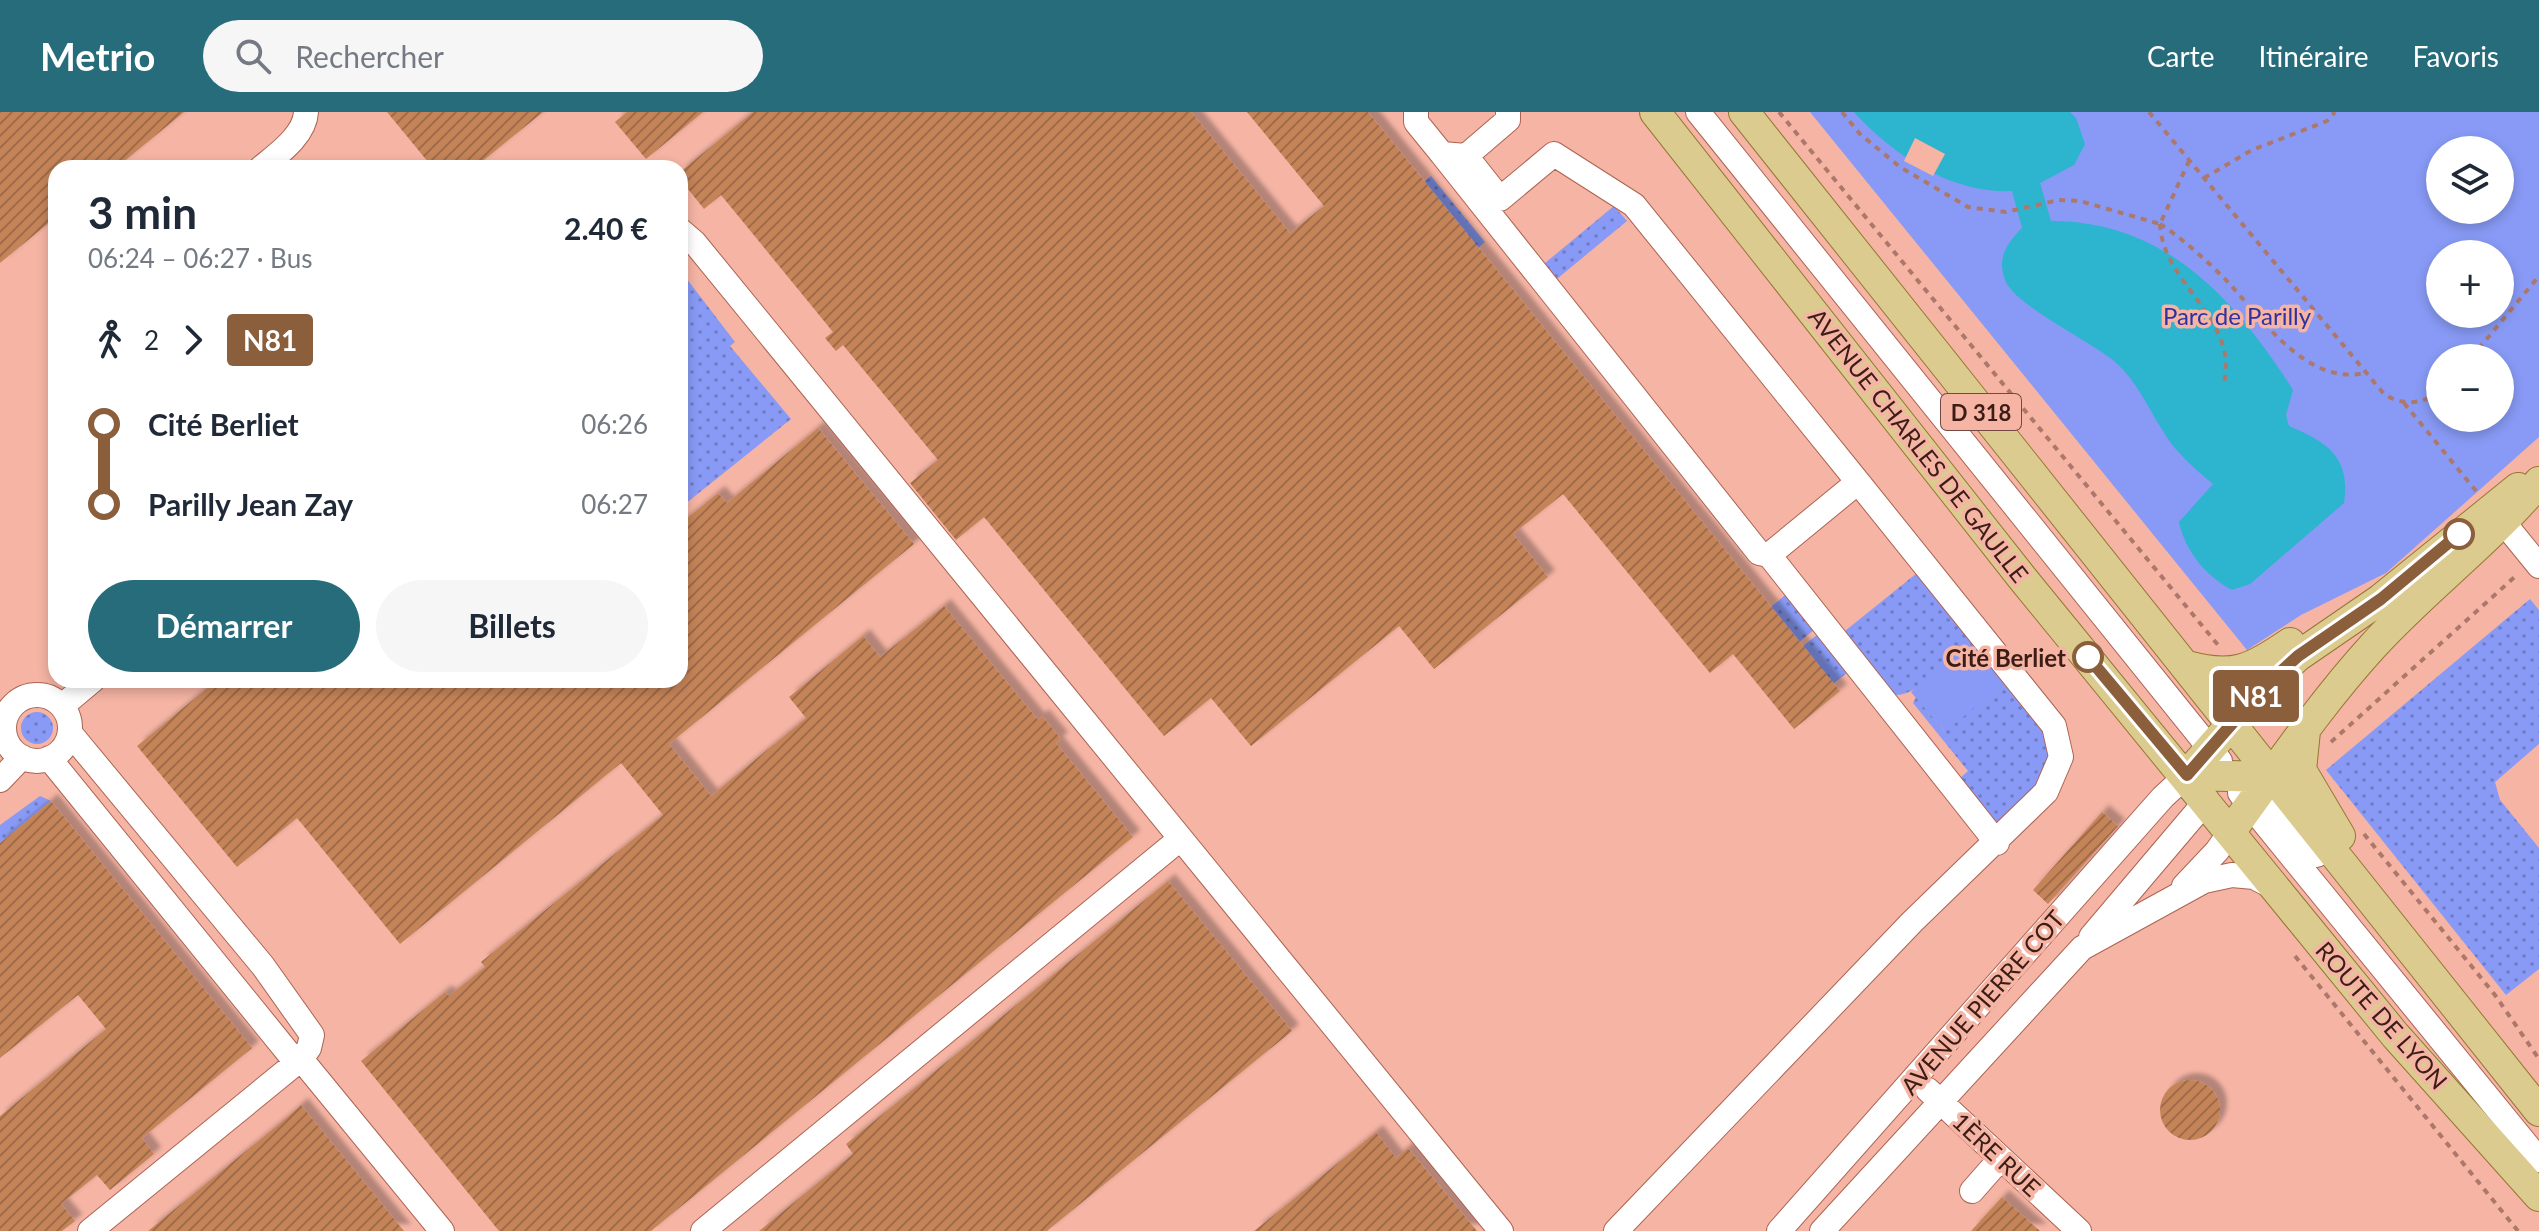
<!DOCTYPE html>
<html lang="fr">
<meta charset="utf-8">
<style>
:root{--surface:#fff;--page:#f6f6f7;--text:#1f2937;--muted:#747a83;--accent:#266c7a}
body{margin:0;font-family:Lato,sans-serif;background:var(--page);color:var(--text);height:100vh;display:flex;flex-direction:column;font-size:30px;white-space:nowrap}
*{box-sizing:border-box;margin:0}
p{font-size:26px;color:var(--muted)}
.icon{flex:none;width:44px;height:44px;fill:none;stroke:currentColor;stroke-width:2;stroke-linecap:round;stroke-linejoin:round}
.map{position:relative;flex:1;overflow:hidden}
.sheet{position:absolute;left:48px;top:48px;width:640px;height:528px;display:flex;flex-direction:column;background:var(--surface);border-radius:24px;box-shadow:0 4px 12px #0003}
.sheet>*{flex:none}
.badge{padding:0 16px;border-radius:6px;font-size:28px;line-height:52px}
.controls{position:absolute;left:2426px;top:24px;display:grid;gap:16px}
.controls a{display:grid;place-items:center;width:88px;height:88px;border-radius:50%;background:var(--surface);box-shadow:0 4px 12px #0003;font-size:40px}
.map>.badge{position:absolute;translate:-50% -50%;box-shadow:0 0 0 4px #fff}
.legs{display:flex;align-items:center;gap:12px;height:88px;padding:0 40px;font-size:26px}
.legs p{margin-inline-start:auto}
.headline{display:flex;align-items:center;justify-content:space-between;height:136px;padding:0 40px}
h1{font-size:44px;font-weight:700;line-height:60px}
.cta{display:flex;gap:16px;margin-top:auto;padding:16px 40px}
.cta a{flex:1;height:92px;border-radius:48px;background:var(--accent);color:#fff;font-size:32px;font-weight:700;line-height:92px;text-align:center}
.cta a+a{background:var(--page);color:var(--text)}
ul{padding:0 40px;list-style:none}
li{display:flex;align-items:center;gap:28px;height:80px;font-size:30px}
li i{display:grid;place-items:center;width:12px;height:100%;margin:0 10px;background:currentColor}
li i::after{content:'';width:20px;height:20px;margin:-10px;border:6px solid;border-radius:50%;background:var(--surface)}
li p{margin-inline-start:auto}
li:first-child i{background:linear-gradient(#0000 50%,currentColor 0)}
li:last-child i{background:linear-gradient(currentColor 50%,#0000 0)}
header{display:flex;align-items:center;gap:48px;box-sizing:border-box;height:112px;padding:0 40px;background:var(--accent);color:#fff}
header strong{font-size:38px}
nav{display:flex;gap:44px;margin-inline-start:auto;font-size:28px}
.search{width:560px;height:72px;background:var(--page);display:flex;align-items:center;gap:20px;box-sizing:border-box;padding:0 28px;border-radius:44px;color:var(--muted);font-size:30px}
.map>svg:first-child{display:block}
.grass{fill:url(#grass-dots)}
.green{fill:#889af5;fill-rule:evenodd}
.water{fill:#2db4ce}
.pier{fill:#f5b4a4}
.building{fill:url(#building-hatch);filter:url(#shadow)}
.lines{fill:none;stroke-linecap:round;stroke-linejoin:round}
.minor-casing{stroke:#ad6352;stroke-width:26}
.major-casing{stroke:#957834;stroke-width:32}
.path{stroke:#ac786c;stroke-width:4;stroke-dasharray:6 6;stroke-linecap:butt}
.minor{stroke:#fff;stroke-width:24}
.major{stroke:#dccb8f;stroke-width:30}
.line-1-casing{stroke:#fff;stroke-width:18}
.line-1{stroke:#8b5e3c;stroke-width:12}
.stop-1-dot{fill:#fff;stroke:#8b5e3c;stroke-width:4}
.labels{text-anchor:middle;dominant-baseline:central;stroke-width:7;stroke-linejoin:round;paint-order:stroke}
.shield{fill:#f5b4a4;stroke:#734a41;stroke-width:2}
.shield-label{font-size:22px;font-weight:bold;fill:#3b1d16}
.park-label{font-size:24px;fill:#2f32a0;stroke:#f5b4a4}
.street-label{font-size:24px;fill:#3b1d16;stroke:#f5b4a4}
.stop-label{font-size:24px;font-weight:bold;fill:#3b1d16;stroke:#f5b4a4;text-anchor:end}
</style>
<header>
<strong>Metrio</strong>
<div class="search"><svg class="icon" aria-label="search" viewBox="0 0 24 24"><circle cx="10" cy="10" r="6"/><path d="M15 15l6 6"/></svg>Rechercher</div>
<nav><a>Carte</a><a>Itinéraire</a><a>Favoris</a></nav>
</header>
<div class="map">
<svg width="2539" height="1119" viewBox="0 0 2539 1119">
<defs>
<pattern id="grass-dots" width="8" height="8" patternUnits="userSpaceOnUse" patternTransform="scale(2)"><rect width="8" height="8" fill="#889af5"/><path d="M2 2h.1M6 6h.1" fill="none" stroke="#707dc5" stroke-width="1.8" stroke-linecap="round"/></pattern>
<pattern id="building-hatch" width="6" height="6" patternUnits="userSpaceOnUse" patternTransform="scale(2)"><rect width="6" height="6" fill="#c58459"/><path d="M-1 1l2-2M0 6l6-6M5 7l2-2" fill="none" stroke="#a16b49"/></pattern>
<filter id="shadow"><feDropShadow dx="7" dy="-7" stdDeviation="2" flood-color="#0004"/></filter>
</defs>
<rect width="100%" height="100%" fill="#f5b4a4"/>
<path class="grass" d="M1431,64L1485,130L1478,136L1424,70Z
M1614,94L1627,109L1552,171L1539,156Z
M680,158L735,230L730,234L791,307L680,396Z
M1922,457L2049,620L2053,655L1998,717L1958,668L1968,659L1913,591L1916,585L1945,620L1970,532C1948,547 1920,585 1893,583L1840,523Z
M1790,479L1819,514L1799,530L1771,495Z
M2530,487L2539,498V632L2495,670L2500,688L2539,736V857L2506,883L2326,658Z
M1822,519L1853,556L1833,572L1803,534Z
M21 616a16 16 0 1 1 32 0a16 16 0 1 1-32 0Z
M40,684L51,689L0,731V713Z"/>
<path class="green" d="M1810,0H2539V325L2386,461L2301,503L2247,538ZM2440,38H2500V98H2440ZM2440,142H2500V202H2440ZM2440,246H2500V306H2440Z
M1969,532L2003,572L1945,620L1911,580Z"/>
<path class="water" d="M1854,0H2070L2076,6L2085,32L2074,53L2040,71L2051,109C2166,109 2236,188 2293,278L2286,303L2289,314C2327,330 2351,345 2344,391L2250,472L2232,478C2206,464 2185,439 2179,410L2213,372C2194,356 2175,340 2163,319C2147,294 2137,269 2114,249C2089,228 2018,195 2006,170C1996,148 2006,132 2022,116L2012,79C1951,82 1893,43 1854,0Z"/>
<path class="pier" d="M1915,26L1945,42L1933,64L1904,49Z"/>
<path class="building" d="M0,0H184L116,56H56V105L0,151Z
M387,0H543L474,56H433Z
M627,0H703L646,47L615,10Z
M753,0H1191L1290,121L1324,94L1247,0H1368L1840,579L1794,617L1733,542L1710,561L1563,382L1513,422L1548,465L1434,557L1399,514L1251,634L1211,586L1164,624L984,405L956,428L910,371L938,348L843,233L836,239L825,226L833,220L721,83L704,97L680,67V60Z
M818,316L914,432L669,632L711,684L806,606L789,585L863,524L880,545L944,494L1038,608L1042,604L1061,627L1056,631L1133,725L651,1119H499L361,949L445,880L449,884L485,855L481,850L663,703L621,651L400,832L297,706L237,755L137,634L217,568H680V412L718,381L727,391Z
M51,689L252,936L142,1026L154,1042L110,1078L97,1063L61,1092L75,1109L62,1119H0V1004L106,917L78,883L0,946V731Z
M2102,700L2118,714L2048,792L2033,778Z
M1168,769L1292,919L1047,1119H759L853,1042L846,1032Z
M2160 998a30 30 0 1 1 60 0a30 30 0 1 1-60 0Z
M301,993L404,1119H148L284,1008Z
M1376,1020L1396,1046L1408,1036L1477,1119H1254Z
M2002,1085L2040,1119H1971Z"/>
<g class="lines">
<defs>
<path id="minor" d="M1416,0V10L1442,42L1466,44L1508,8V0
M1698,0L2220,649
M1442,42L1759,441L1769,443L1858,370L1634,93L1554,42L1500,87L1466,44
M261,56C278,42 305,23 306,0
M680,118L694,130L1501,1119
M2504,411L2539,454
M1769,443L1997,731
M4 616a33 33 0 1 1 66 0a33 33 0 1 1-66 0Z
M62,594L93,568
M70,621L263,854L312,923L309,936L301,947L90,1119
M49,646L290,943L301,947L442,1119
M0,668L22,645
M2245,671L2269,687L2317,743
M2240,681L2539,1048
M2184,774L2217,739L2231,719
M2091,825L2207,688
M1928,978L2079,1119
M1972,1079L2001,1046
M703,1119L1180,727
M1616,1119L1912,810L2046,680L2061,645L2054,614L1858,370
M1779,1119L2163,685L2187,663
M1822,1119L2082,836L2204,769L2232,763L2254,765L2275,776"/>
<path id="major" d="M1655,0L2023,467L2395,923L2539,1084
M1744,0L2539,999
M2187,554C2234,567 2251,557 2290,531
M2305,619L2301,658L2340,724
M2187,663L2264,575L2298,544L2381,487L2518,376
M2187,663L2271,665
M2231,719C2277,656 2321,591 2373,534C2426,476 2489,430 2539,370"/>
</defs>
<use href="#minor" class="minor-casing"/>
<use href="#major" class="major-casing"/>
<path class="path" d="M1779,0L2218,533
M1842,0L1860,22L1900,55L1968,95L2006,100L2059,88L2080,89L2160,112L2189,49
M2149,0L2384,282C2402,294 2424,293 2440,278
M2204,66L2252,38L2327,9L2335,0
M2160,112C2183,127 2206,148 2226,168C2260,204 2306,274 2364,261
M2160,112C2162,171 2239,207 2224,270
M2471,246L2539,164
M2404,291L2476,379
M2331,630L2518,462
M2364,722L2495,883L2539,947
M2295,844L2518,1119"/>
<use href="#minor" class="minor"/>
<use href="#major" class="major"/>
</g>
<g class="lines">
<defs>
<path id="line-1" d="M2088,545L2187,663L2264,575L2298,544L2381,487L2459,422"/>
</defs>
<use href="#line-1" class="line-1-casing"/>
<use href="#line-1" class="line-1"/>
</g>
<g class="stop-1-dot">
<circle cx="2459" cy="422" r="14"/>
<circle cx="2088" cy="545" r="14"/>
</g>
<g class="labels">
<rect class="shield" x="1941" y="282" width="80" height="36" rx="6"/>
<g class="shield-label">
<text x="1981" y="300">D 318</text>
</g>
<g class="park-label">
<text x="2237" y="203">Parc de Parilly</text>
</g>
<g class="street-label">
<text transform="translate(1919 333) rotate(52)">AVENUE CHARLES DE GAULLE</text>
<text transform="translate(1982 890) rotate(-49)">AVENUE PIERRE COT</text>
<text transform="translate(2382 903) rotate(49)">ROUTE DE LYON</text>
<text transform="translate(1997 1042) rotate(43)">1ÈRE RUE</text>
</g>
<g class="stop-label">
<text x="2066" y="545">Cité Berliet</text>
</g>
</g>
</svg>
<div class="controls">
<a><svg class="icon" aria-label="layers" viewBox="0 0 24 24"><path d="M12 4l9 5-9 5-9-5zM3 14l9 5 9-5"/></svg></a>
<a>+</a>
<a>−</a>
</div>
<b class="badge" style="left:2256px;top:584px;background:#8b5e3c;color:#fff">N81</b>
<section class="sheet">
<div class="headline"><div><h1>3 min</h1><p>06:24 – 06:27 · Bus</p></div><b>2.40 €</b></div>
<div class="legs"><svg class="icon" aria-label="walk" viewBox="0 0 24 24"><circle cx="13" cy="4" r="2"/><path d="M13 8l-2 6 4 7M11 14l-3 7M7 12l3-4h3l4 4"/></svg>2<svg class="icon" aria-label="forward" viewBox="0 0 24 24"><path d="M9 5l7 7-7 7"/></svg><b class="badge" style="background:#8b5e3c;color:#fff">N81</b></div>
<ul>
<li><i style="color:#8b5e3c"></i><b>Cité Berliet</b><p>06:26</p></li>
<li><i style="color:#8b5e3c"></i><b>Parilly Jean Zay</b><p>06:27</p></li>
</ul>
<div class="cta"><a>Démarrer</a><a>Billets</a></div>
</section>
</div>
